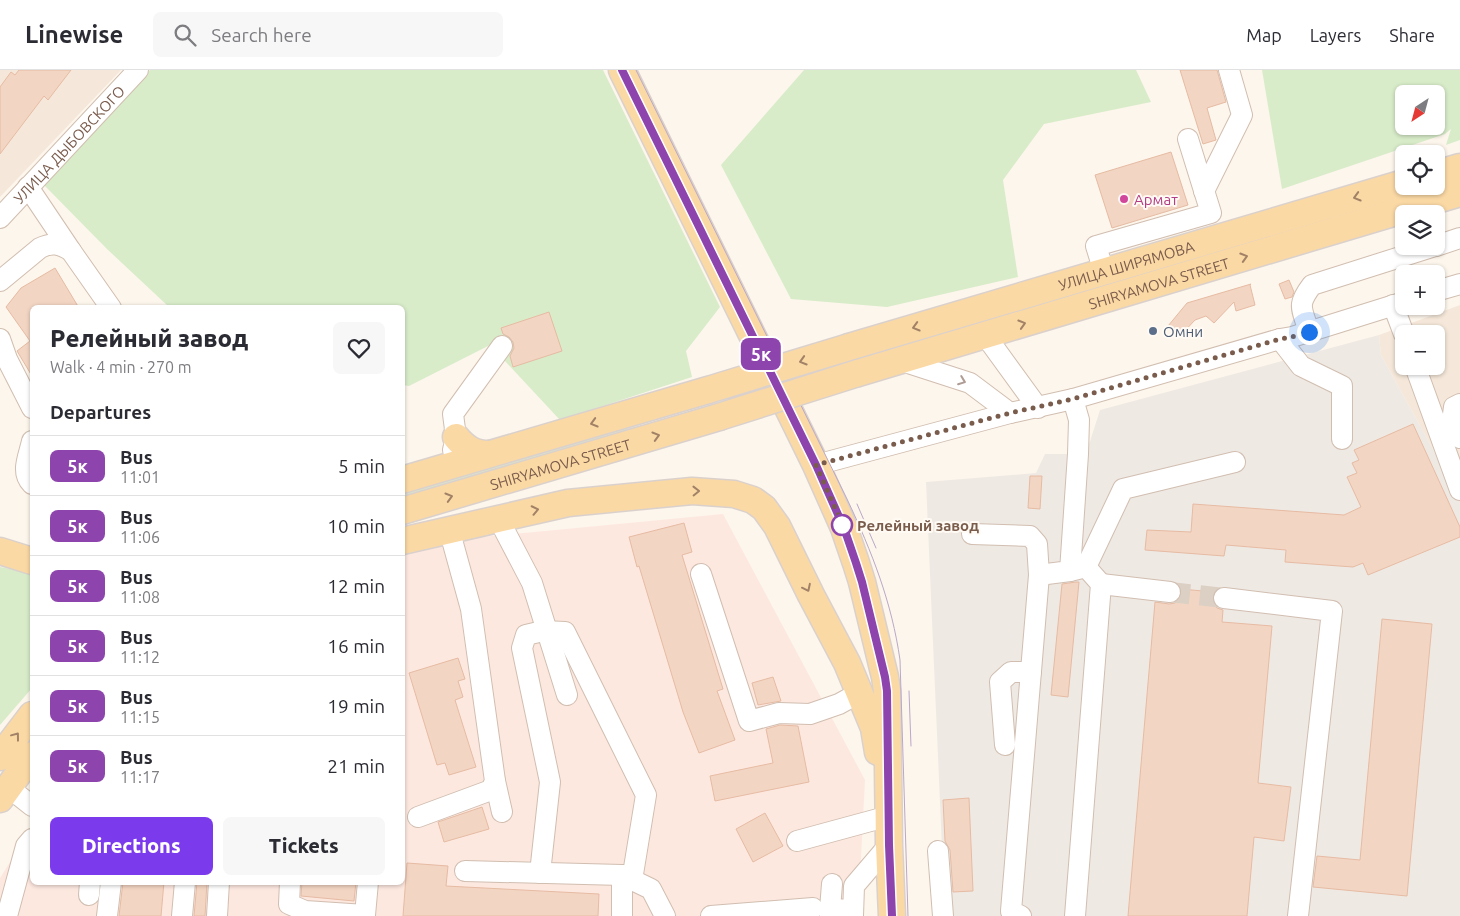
<!DOCTYPE html>
<meta charset="utf-8">
<style>
:root{--surface:#fff;--page:#f7f7f7;--text:#2b2b33;--muted:#7c7c81;--line:#e1e1e2;--accent:#7c3aed}
body{margin:0;font-family:Ubuntu,sans-serif;background:var(--page);color:var(--text);height:100vh;display:flex;flex-direction:column;font-size:19px;white-space:nowrap}
*{box-sizing:border-box;margin:0}
p{font-size:16px;color:var(--muted)}
.icon{flex:none;width:28px;height:28px;fill:none;stroke:currentColor;stroke-width:2;stroke-linecap:round;stroke-linejoin:round}
.map{position:relative;flex:1;overflow:hidden}
.drawer{position:absolute;left:30px;top:235px;width:375px;height:580px;display:flex;flex-direction:column;background:var(--surface);border-radius:8px;box-shadow:0 1px 4px #0004}
.drawer>*{flex:none}
.badge{padding:0 10px;border-radius:8px;font-size:18px;line-height:32px}
.needle{width:32px;rotate:216deg}
.controls{position:absolute;left:1395px;top:15px;display:grid;gap:10px}
.controls a{display:grid;place-items:center;width:50px;height:50px;border-radius:8px;background:var(--surface);box-shadow:0 1px 4px #0004;font-size:25px}
.you{position:absolute;width:25px;height:25px;margin:-12px;border:4px solid #fff;border-radius:50%;background:#1a73e8;box-shadow:0 0 0 8px #1a73e833}
.map>.badge{position:absolute;translate:-50% -50%;box-shadow:0 0 0 2px #fff}
h2{padding:0 20px;font-size:19px;line-height:45px}
.round{display:grid;place-items:center;flex:none;width:52px;height:52px;border-radius:8px;background:var(--page)}
.head{display:flex;align-items:center;justify-content:space-between;height:85px;padding:0 20px}
h1{font-size:24px;font-weight:800;line-height:38px}
.primary-button{display:flex;gap:10px;margin-top:auto;padding:10px 20px}
.primary-button a{flex:1;height:58px;border-radius:8px;background:var(--accent);color:#fff;font-size:20px;font-weight:800;line-height:58px;text-align:center}
.primary-button a+a{background:var(--page);color:var(--text)}
ul{padding:0;list-style:none}
li{display:flex;align-items:center;gap:15px;height:60px;padding:0 20px;border-top:1px solid var(--line)}
li div{flex:1}
li b{display:block;font-size:19px}
li em{font-style:normal}
li .badge{min-width:55px;font-weight:700;text-align:center}
header{display:flex;align-items:center;gap:30px;box-sizing:border-box;height:70px;padding:0 25px;background:var(--surface);border-bottom:1px solid var(--line)}
header strong{font-size:24px}
nav{display:flex;gap:28px;margin-inline-start:auto;font-size:18px}
.search{width:350px;height:45px;background:var(--page);display:flex;align-items:center;gap:12px;box-sizing:border-box;padding:0 18px;border-radius:8px;color:var(--muted);font-size:19px}
.map>svg:first-child{display:block}
.residential{fill:#f5e8da;fill-rule:evenodd}
.commercial{fill:#fde8e0}
.industrial{fill:#efe9e4}
.green{fill:#d8ecc9;fill-rule:evenodd}
.building{fill:#f3d5c3;stroke:#e6bba3}
.lines{fill:none;stroke-linecap:round;stroke-linejoin:round}
.minor-tunnel{stroke:#dcd0c4;stroke-width:20;stroke-dasharray:20 10;stroke-linecap:butt}
.minor-casing{stroke:#d1beb0;stroke-width:22}
.major-casing{stroke:#dad1cd;stroke-width:29}
.minor{stroke:#fff;stroke-width:20}
.major{stroke:#fbd9a5;stroke-width:26}
.tram{stroke:#b9a8c9;stroke-width:1}
.major-bridge-casing{stroke:#dad1cd;stroke-width:29;stroke-linecap:butt}
.major-bridge{stroke:#fbd9a5;stroke-width:26}
.oneway{stroke:#a18267}
.oneway2{stroke:#af9d94}
.line-casing{stroke:#fff;stroke-width:11}
.line{stroke:#8e44ad;stroke-width:8}
.walk{stroke:#7a5c4d;stroke-width:5;stroke-dasharray:0 9}
.hotel-dot{fill:#d1479c;stroke:#fffaf3;stroke-width:2}
.service-dot{fill:#5c6f8a;stroke:#fffaf3;stroke-width:2}
.stop-dot{fill:#fff;stroke:#8e44ad;stroke-width:2.5}
.labels{text-anchor:middle;dominant-baseline:central;stroke-width:4;stroke-linejoin:round;paint-order:stroke}
.street-label{font-size:15px;fill:#7a5c4d;stroke:#fffaf3}
.hotel-label{font-size:15px;fill:#b23c85;stroke:#fffaf3;text-anchor:start}
.service-label{font-size:15px;fill:#4e5e75;stroke:#fffaf3;text-anchor:start}
.stop-label{font-size:15px;font-weight:bold;fill:#7a5c4d;stroke:#fffaf3;text-anchor:start}
</style>
<header>
<strong>Linewise</strong>
<div class="search"><svg class="icon" aria-label="search" viewBox="0 0 24 24"><circle cx="10" cy="10" r="6"/><path d="M15 15l6 6"/></svg>Search here</div>
<nav><a>Map</a><a>Layers</a><a>Share</a></nav>
</header>
<div class="map">
<svg width="1460" height="846" viewBox="0 0 1460 846">
<rect width="100%" height="100%" fill="#fdf6ec"/>
<path class="residential" d="M0,0H121L0,127Z
M1460,235V428L1381,285L1379,265ZM1404,264H1436V296H1404Z"/>
<path class="commercial" d="M723,444L865,710L858,846H0V808L32,757V812H402L403,484L460,469Z"/>
<path class="industrial" d="M1379,265L1381,285L1460,428V846H946L944,825L926,412L1036,403L1045,384H1086L1100,340Z"/>
<path class="green" d="M150,0H603L720,237L686,281L692,307L560,350L490,275L409,316L403,315L402,238L169,237L107,179L44,115Z
M804,0H1136L1151,32L1044,54L1003,110L1018,207L887,237L791,229L721,95Z
M1262,0H1460V70L1446,75L1451,59L1445,64L1282,119ZM1404,24H1436V56H1404Z
M674,350L403,433V423L614,361Z
M0,497L32,503V618L0,655Z"/>
<path class="building" d="M19,0H71L48,30L44,26L0,84V17L11,2L15,5Z
M1180,0H1217L1226,32L1207,38L1216,70L1203,74Z
M1171,82L1188,135L1112,158L1095,105Z
M55,198L79,238H32V306L17,281L30,271L6,237L21,218Z
M1289,210L1294,222L1292,227L1285,229L1279,214Z
M1251,214L1250,215L1255,235L1236,241L1234,232L1214,253L1206,246L1195,250L1180,266L1168,256L1187,233Z
M549,242L562,281L513,297L510,286L514,278L513,272L509,267L503,264L501,258Z
M1413,354L1460,457V467L1368,505L1363,493L1353,497L1285,492L1286,480L1226,475L1224,486L1145,480L1147,460L1191,462L1193,434L1344,445L1361,437L1347,407L1357,403L1352,393L1359,390L1354,380Z
M1030,406H1042L1040,439L1028,438Z
M684,453L692,482L682,485L723,619L717,621L735,670L699,683L683,642L639,496L637,497L629,467Z
M1076,512H1079L1068,627L1051,625L1062,514Z
M1181,519L1214,522L1212,527L1213,533L1217,538L1223,540L1222,552L1272,556L1258,713L1291,717L1284,771L1254,767L1247,846H1128L1155,532L1169,534L1175,533L1180,529Z
M1382,549L1432,554L1407,826L1313,817L1317,786L1360,790Z
M458,588L465,609L458,611L463,627L455,630L476,697L449,705L445,693L437,695L409,603Z
M773,607L781,631L758,635L752,613Z
M780,655L798,656L809,712L715,731L710,706L773,693L766,659Z
M969,728L973,821L953,822L950,780L945,771L943,730Z
M482,737L489,759L444,772L438,752Z
M765,743L783,776L753,792L736,759Z
M407,793L448,796L446,816L599,824L598,846H403Z
M123,812H164L161,846H119Z
M197,812H207L205,846H194Z
M302,812H356L354,831L301,826Z"/>
<g class="lines">
<path class="minor-tunnel" d="M1170,522L1224,528"/>
<defs>
<g id="minor">
<path d="M28,117L71,181"/>
<path d="M1204,121L1242,45L1229,0"/>
<path id="s1" d="M0,148L138,0"/>
<path d="M1436,176L1460,168"/>
<path d="M1104,202L1096,176L1211,143L1188,69"/>
<path d="M0,211L40,178C52,172 60,174 71,181L111,238"/>
<path d="M1436,221L1460,214"/>
<path d="M1393,235L1404,264"/>
<path d="M1309,262C1302,238 1296,236 1312,215L1435,176"/>
<path d="M985,265L1038,338"/>
<path d="M0,269L7,289L32,338"/>
<path d="M1280,269L1301,296L1342,316V369"/>
<path d="M899,290L970,313L1010,343"/>
<path d="M1415,296L1460,420"/>
<path d="M1460,334L1454,337L1452,352L1460,368"/>
<path d="M32,371C29,386 20,402 32,414"/>
<path d="M453,380L456,367L453,344L502,276"/>
<path d="M816,395L1010,343L1073,329L1280,269L1292,267L1404,232"/>
<path d="M498,448L532,513L567,625"/>
<path d="M972,464L1030,466L1037,474L1039,505"/>
<path d="M1086,497L1123,419L1235,392"/>
<path d="M1070,501L1086,497L1101,514L1075,846"/>
<path d="M701,504L749,651L779,643L810,644L839,634L859,623"/>
<path d="M1101,514L1170,522"/>
<path d="M1224,528L1332,541L1298,846"/>
<path d="M1005,675L1000,612L1011,602H1031"/>
<path d="M495,711L502,742"/>
<path d="M8,717L32,736"/>
<path d="M418,747L491,720L495,711L471,539L449,459"/>
<path d="M797,771L889,746"/>
<path d="M938,781L943,846"/>
<path d="M465,801L622,805V846"/>
<path d="M540,803L550,712L522,578L526,565L543,561L565,562L646,725L632,810"/>
<path d="M622,805L651,819L665,846"/>
<path d="M290,812L289,834L305,841L365,845L368,812"/>
<path d="M89,825L90,812"/>
<path d="M830,839L832,814"/>
<path d="M7,846L26,776L32,769"/>
<path d="M107,846L111,812"/>
<path d="M182,846L185,812"/>
<path d="M217,846L219,812"/>
<path d="M711,846L813,838"/>
<path d="M830,846V839L853,840"/>
<path d="M853,846L854,816L889,775"/>
<path d="M1021,846L1011,841L1039,505L1070,501L1078,384L1079,350L1073,329"/>
</g>
<g id="major">
<path d="M622,0L816,395L844,458L856,493L862,512L885,607L887,621L889,775L892,846"/>
<path d="M1436,104L1460,97"/>
<path id="s2" d="M849,277L1404,113"/>
<path id="s3" d="M858,303L1460,123"/>
<path d="M456,367C465,378 474,384 489,384"/>
<path d="M402,410L708,320"/>
<path id="s4" d="M402,441L719,347"/>
<path d="M402,471L568,433L692,421L734,424L753,430L764,438L777,456L811,525L847,593L874,658L878,682"/>
<path d="M0,481L32,491"/>
<path d="M0,687L32,645"/>
<path d="M0,729L32,685"/>
</g>
</defs>
<use href="#minor" class="minor-casing"/>
<use href="#major" class="major-casing"/>
<use href="#minor" class="minor"/>
<use href="#major" class="major"/>
<path class="tram" d="M636,0L847,429C872,482 892,533 900,590L908,846
M857,434L876,478
M909,621L911,676"/>
<defs>
<path id="major-bridge" d="M708,320L849,277
M719,347L858,303"/>
</defs>
<use href="#major-bridge" class="major-bridge-casing"/>
<use href="#major-bridge" class="major-bridge"/>
</g>
<defs><path id="oneway-chevron" d="M-2-3.5L2.5 0L-2 3.5" fill="none" stroke-width="1.6" stroke-linecap="round" stroke-linejoin="round" transform="scale(1.25)"/></defs>
<g class="oneway">
<use href="#oneway-chevron" transform="translate(1357 127) rotate(164)"/>
<use href="#oneway-chevron" transform="translate(1244 187) rotate(-17)"/>
<use href="#oneway-chevron" transform="translate(1022 254) rotate(-17)"/>
<use href="#oneway-chevron" transform="translate(916 257) rotate(164)"/>
<use href="#oneway-chevron" transform="translate(803 291) rotate(163)"/>
<use href="#oneway-chevron" transform="translate(594 353) rotate(164)"/>
<use href="#oneway-chevron" transform="translate(656 366) rotate(-16)"/>
<use href="#oneway-chevron" transform="translate(696 421) rotate(-1)"/>
<use href="#oneway-chevron" transform="translate(449 427) rotate(-16)"/>
<use href="#oneway-chevron" transform="translate(535 440) rotate(-12)"/>
<use href="#oneway-chevron" transform="translate(807 518) rotate(64)"/>
<use href="#oneway-chevron" transform="translate(16 666) rotate(-53)"/>
</g>
<use class="oneway2" href="#oneway-chevron" transform="translate(962 311) rotate(21)"/>
<g class="lines">
<defs>
<path id="line" d="M622,0L816,395L844,458L856,493L862,512L885,607L887,621L889,775L892,846"/>
</defs>
<use href="#line" class="line-casing"/>
<use href="#line" class="line"/>
<path class="walk" d="M842,455L844,458L816,395L1010,343L1073,329L1280,269L1292,267L1309,262"/>
</g>
<circle class="hotel-dot" cx="1124" cy="129" r="5"/>
<circle class="service-dot" cx="1153" cy="261" r="5"/>
<circle class="stop-dot" cx="842" cy="455" r="10"/>
<g class="labels">
<g class="street-label">
<text stroke="none"><textPath href="#s1" startOffset="101">УЛИЦА ДЫБОВСКОГО</textPath></text>
<text stroke="none"><textPath href="#s2" startOffset="289">УЛИЦА ШИРЯМОВА</textPath></text>
<text stroke="none"><textPath href="#s3" startOffset="314">SHIRYAMOVA STREET</textPath></text>
<text stroke="none"><textPath href="#s4" startOffset="165">SHIRYAMOVA STREET</textPath></text>
</g>
<g class="hotel-label">
<text x="1134" y="129">Армат</text>
</g>
<g class="service-label">
<text x="1163" y="261">Омни</text>
</g>
<g class="stop-label">
<text x="857" y="455">Релейный завод</text>
</g>
</g>
</svg>
<div class="controls">
<a><svg class="needle" viewBox="-14 -14 28 28"><path d="M0-13l5 13h-10z" fill="#e53935"/><path d="M0 13l5-13h-10z" fill="#7c7c81"/></svg></a>
<a><svg class="icon" aria-label="locate" viewBox="0 0 24 24"><circle cx="12" cy="12" r="6"/><path d="M12 2v4M12 18v4M2 12h4M18 12h4"/></svg></a>
<a><svg class="icon" aria-label="layers" viewBox="0 0 24 24"><path d="M12 4l9 5-9 5-9-5zM3 14l9 5 9-5"/></svg></a>
<a>+</a>
<a>−</a>
</div>
<div class="you" style="left:1309px;top:262px"></div>
<b class="badge" style="left:761px;top:284px;background:#8e44ad;color:#fff">5к</b>
<section class="drawer">
<div class="head"><div><h1>Релейный завод</h1><p>Walk · 4 min · 270 m</p></div><a class="round"><svg class="icon" aria-label="heart" viewBox="0 0 24 24"><path d="M12 20l-8-8c-3-5 5-10 8-4 3-6 11-1 8 4z"/></svg></a></div>
<h2>Departures</h2>
<ul>
<li><span class="badge" style="background:#8e44ad;color:#fff">5к</span><div><b>Bus</b><p>11:01</p></div><em>5 min</em></li>
<li><span class="badge" style="background:#8e44ad;color:#fff">5к</span><div><b>Bus</b><p>11:06</p></div><em>10 min</em></li>
<li><span class="badge" style="background:#8e44ad;color:#fff">5к</span><div><b>Bus</b><p>11:08</p></div><em>12 min</em></li>
<li><span class="badge" style="background:#8e44ad;color:#fff">5к</span><div><b>Bus</b><p>11:12</p></div><em>16 min</em></li>
<li><span class="badge" style="background:#8e44ad;color:#fff">5к</span><div><b>Bus</b><p>11:15</p></div><em>19 min</em></li>
<li><span class="badge" style="background:#8e44ad;color:#fff">5к</span><div><b>Bus</b><p>11:17</p></div><em>21 min</em></li>
</ul>
<div class="primary-button"><a>Directions</a><a>Tickets</a></div>
</section>
</div>
